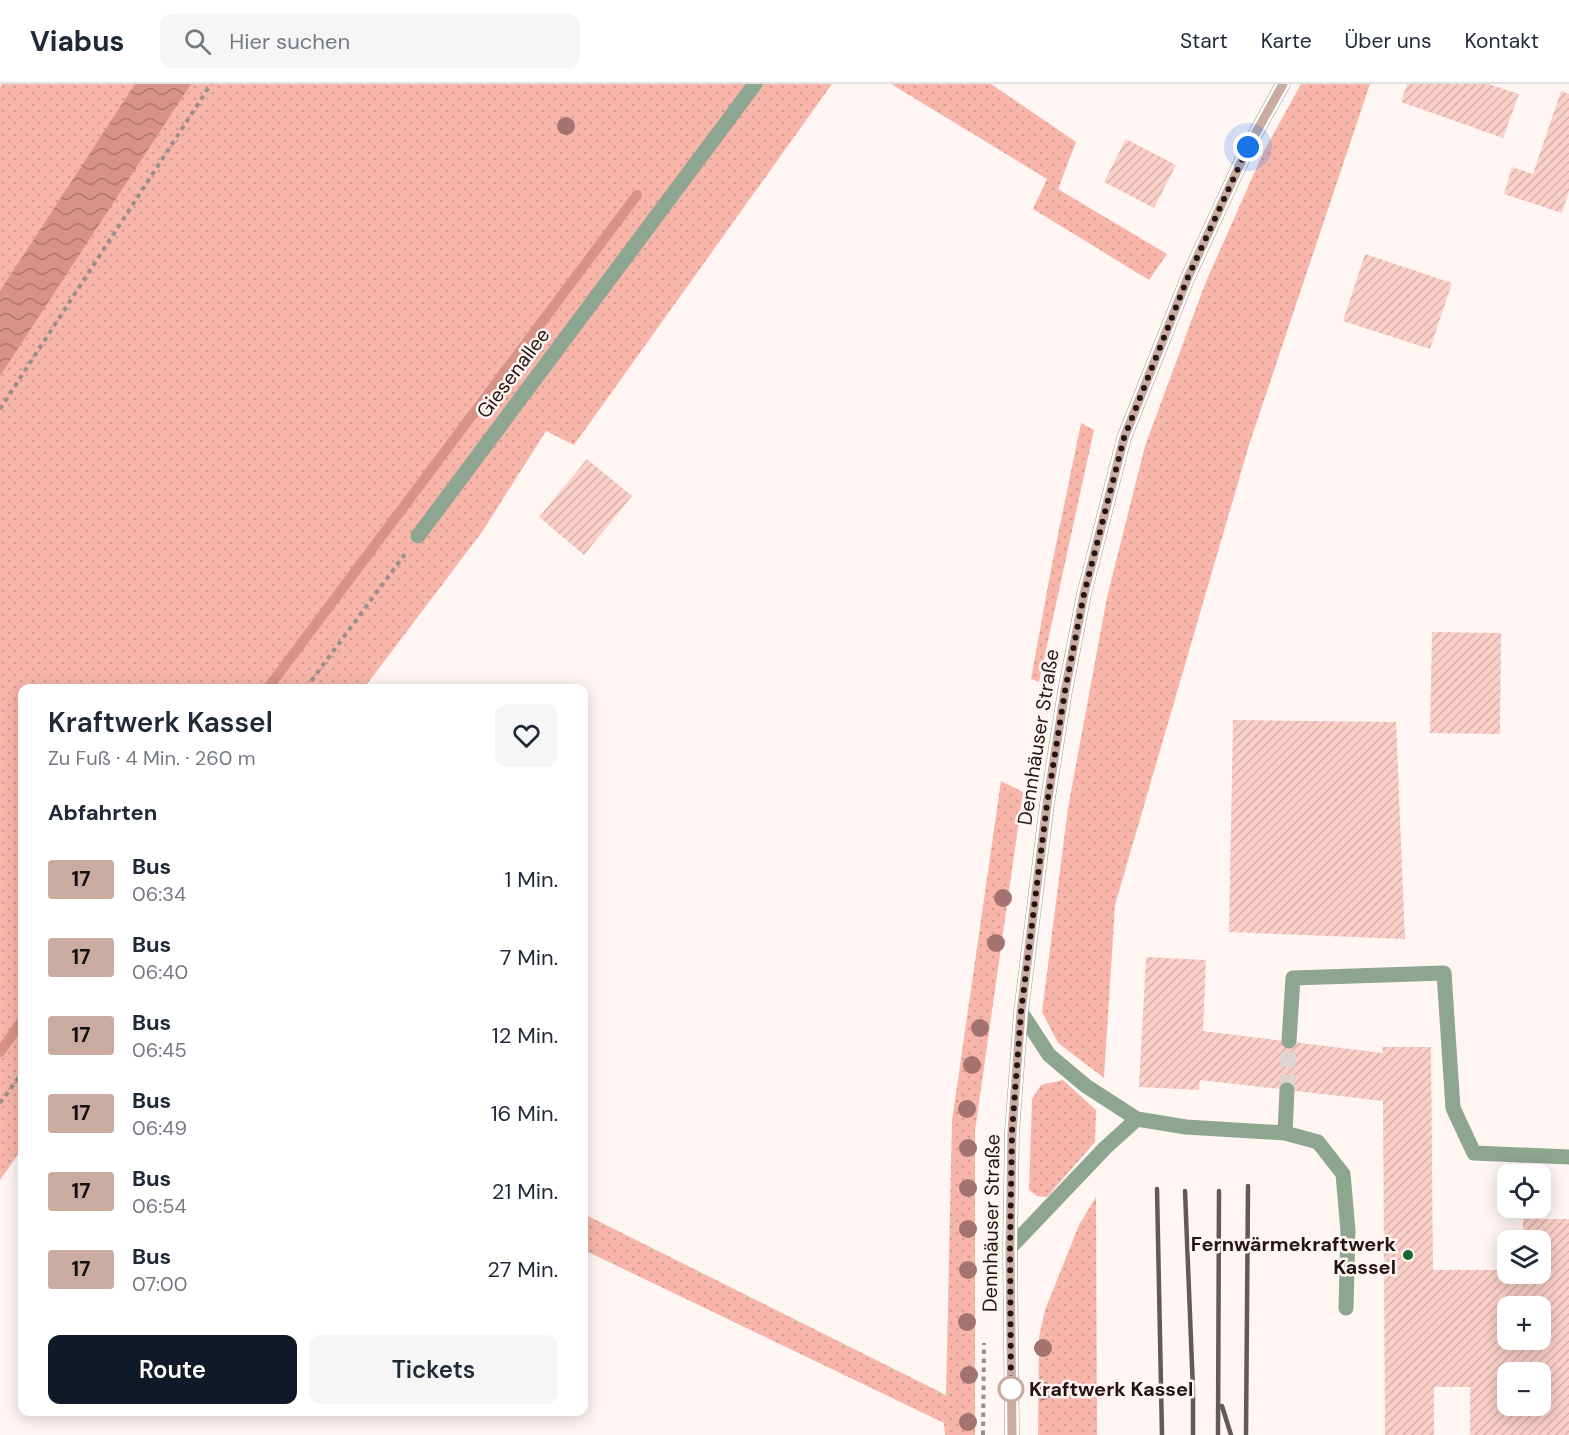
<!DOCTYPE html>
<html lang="de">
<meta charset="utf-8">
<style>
:root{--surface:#fff;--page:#f6f6f7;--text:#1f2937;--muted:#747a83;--line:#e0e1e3;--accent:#111827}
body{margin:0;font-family:"DM Sans",sans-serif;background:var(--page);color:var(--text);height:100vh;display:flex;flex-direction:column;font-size:22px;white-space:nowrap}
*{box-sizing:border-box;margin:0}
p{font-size:20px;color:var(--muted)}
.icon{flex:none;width:33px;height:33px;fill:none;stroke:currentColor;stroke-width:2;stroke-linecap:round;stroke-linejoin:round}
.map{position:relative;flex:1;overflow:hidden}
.panel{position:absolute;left:18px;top:600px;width:570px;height:732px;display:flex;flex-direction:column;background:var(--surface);border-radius:12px;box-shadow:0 3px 15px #0003}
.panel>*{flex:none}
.badge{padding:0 12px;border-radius:4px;font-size:21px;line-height:39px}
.tools{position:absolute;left:1497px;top:1080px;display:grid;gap:12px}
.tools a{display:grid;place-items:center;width:54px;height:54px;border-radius:12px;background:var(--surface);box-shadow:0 3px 15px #0003;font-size:30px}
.you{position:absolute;width:30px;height:30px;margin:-15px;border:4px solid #fff;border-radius:50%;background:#1a73e8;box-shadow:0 0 0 9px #1a73e833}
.map>.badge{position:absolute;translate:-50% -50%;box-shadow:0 0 0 3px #fff}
h2{padding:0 30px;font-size:22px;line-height:54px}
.round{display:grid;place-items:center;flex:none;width:63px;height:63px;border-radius:12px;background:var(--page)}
.headline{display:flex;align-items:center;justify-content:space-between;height:102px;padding:0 30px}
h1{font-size:28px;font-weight:600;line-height:45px}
.action{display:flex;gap:12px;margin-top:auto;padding:12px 30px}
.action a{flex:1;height:69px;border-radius:12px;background:var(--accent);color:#fff;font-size:24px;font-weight:600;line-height:69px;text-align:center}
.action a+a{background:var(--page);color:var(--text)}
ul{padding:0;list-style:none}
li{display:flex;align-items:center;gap:18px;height:78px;padding:0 30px}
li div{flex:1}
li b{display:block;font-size:22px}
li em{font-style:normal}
li .badge{min-width:66px;font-weight:700;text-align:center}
header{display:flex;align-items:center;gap:36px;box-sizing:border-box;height:84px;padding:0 30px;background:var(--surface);border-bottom:2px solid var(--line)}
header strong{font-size:28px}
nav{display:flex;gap:33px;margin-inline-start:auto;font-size:21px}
.search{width:420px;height:54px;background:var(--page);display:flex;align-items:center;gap:15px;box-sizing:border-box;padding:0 21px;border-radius:12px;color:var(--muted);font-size:22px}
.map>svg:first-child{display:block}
.grass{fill:url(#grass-dots)}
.water{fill:url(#water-waves)}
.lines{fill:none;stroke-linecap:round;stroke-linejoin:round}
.stream{stroke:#d79387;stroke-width:10}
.building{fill:url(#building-hatch);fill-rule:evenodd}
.minor-tunnel{stroke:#ded4d2;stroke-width:15;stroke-dasharray:15 8;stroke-linecap:butt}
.path{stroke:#998e8b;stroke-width:4;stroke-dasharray:4.5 4.5;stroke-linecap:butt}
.minor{stroke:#8da591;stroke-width:15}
.rail{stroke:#655855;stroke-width:4.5}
.tree{fill:#a4726f}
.line-casing{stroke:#fff;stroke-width:14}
.line{stroke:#c9aba0;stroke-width:9}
.walk{stroke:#251613;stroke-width:6;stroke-dasharray:0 10.8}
.poi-dot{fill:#196635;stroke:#fff6f4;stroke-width:2}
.stop-dot{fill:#fff;stroke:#c9aba0;stroke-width:3}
.labels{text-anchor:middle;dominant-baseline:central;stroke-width:5;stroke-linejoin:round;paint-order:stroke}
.street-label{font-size:20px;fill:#251613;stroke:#fff6f4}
.poi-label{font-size:20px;font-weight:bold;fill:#251613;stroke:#fff6f4;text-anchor:end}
.stop-label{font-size:20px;font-weight:bold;fill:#251613;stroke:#fff6f4;text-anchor:start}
</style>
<header>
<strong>Viabus</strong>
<div class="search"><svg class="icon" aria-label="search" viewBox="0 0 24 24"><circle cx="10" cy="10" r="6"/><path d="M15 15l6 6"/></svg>Hier suchen</div>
<nav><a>Start</a><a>Karte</a><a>Über uns</a><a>Kontakt</a></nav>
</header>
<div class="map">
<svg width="1569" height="1351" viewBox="0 0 1569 1351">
<defs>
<pattern id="grass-dots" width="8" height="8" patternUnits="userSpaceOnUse" patternTransform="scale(1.5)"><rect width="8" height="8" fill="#f8b6ab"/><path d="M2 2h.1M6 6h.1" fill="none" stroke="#d49c92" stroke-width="1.8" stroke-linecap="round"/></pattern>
<pattern id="water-waves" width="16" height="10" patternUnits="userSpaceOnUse" patternTransform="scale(1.5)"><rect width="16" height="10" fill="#d79387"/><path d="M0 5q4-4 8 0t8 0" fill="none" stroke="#ae776d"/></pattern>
<pattern id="building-hatch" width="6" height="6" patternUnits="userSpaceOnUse" patternTransform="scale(1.5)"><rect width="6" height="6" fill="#facfc7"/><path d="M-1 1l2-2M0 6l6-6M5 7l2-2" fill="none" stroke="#d6b1aa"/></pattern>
</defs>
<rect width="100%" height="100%" fill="#fff6f4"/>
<path class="grass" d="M2,0H832L574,361L546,347L482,448L364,604H22V1065L0,1096V4Z
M891,0H991L1076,58L1058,105L1167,170L1149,196L1033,125L1047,95Z
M1301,0H1370L1249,361L1115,821L1104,994L1058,959L1042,928L1068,724L1107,513L1145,362L1205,200L1264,67Z
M1081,339L1094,346L1039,598L1031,595L1052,480Z
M1001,697L1023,708L975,1047V1351H945L944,1339L584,1166V1130L946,1311L952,1037Z
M1063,996L1096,1026L1095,1058L1047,1113L1037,1112L1029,1106L1032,1015L1041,1001Z
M1096,1113L1097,1351H1038L1039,1253L1045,1226L1079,1141Z"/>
<path class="water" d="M135,0H191L0,292V207Z"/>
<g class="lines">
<path class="stream" d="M268,604L637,111
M0,968L22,937"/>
</g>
<path class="building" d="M1407,0H1489L1519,10L1503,54L1401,18Z
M1561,7L1569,10V107L1562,129L1504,110L1512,83L1533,90Z
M1126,55L1176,81L1154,124L1104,98Z
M1365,170L1452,199L1430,265L1343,237Z
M587,375L632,412L584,471L539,433Z
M1432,548L1501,549L1500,650L1430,649Z
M1233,636L1396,638L1405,855L1229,848Z
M1146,873L1206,876L1203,947L1383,969L1382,963H1431L1433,1186H1508V1190H1540V1156H1523V1135H1569V1351H1470V1303H1434V1351H1385L1383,1017L1200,996L1199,1006L1139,1003ZM1508,1222H1540V1256H1508ZM1508,1288H1540V1322H1508Z"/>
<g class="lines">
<path class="minor-tunnel" d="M1287,1006L1289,957"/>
<path class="path" d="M0,325L211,0
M306,604L405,470
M0,1019L22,989
M983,1351L984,1259"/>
<path class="minor" d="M418,452L755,0
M1021,928L1049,971L1086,1002L1137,1035L1186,1043L1285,1049L1318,1058L1343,1090L1348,1147L1346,1224
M1289,957L1293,894L1444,889L1453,1024L1474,1069L1569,1073
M1285,1049L1287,1006
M1010,1164L1105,1064L1137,1035
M1012,1351L1010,1164L1012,1048L1021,928L1047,720L1065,607L1084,510L1124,354L1188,193L1248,63L1283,0"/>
<path class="rail" d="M1157,1105L1162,1351
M1185,1107L1193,1306V1351
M1222,1322L1231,1351
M1218,1351L1219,1107
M1246,1351L1248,1102"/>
</g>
<g class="tree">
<circle cx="566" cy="42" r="9"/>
<circle cx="1003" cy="814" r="9"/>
<circle cx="996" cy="859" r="9"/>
<circle cx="980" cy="944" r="9"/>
<circle cx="972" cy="981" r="9"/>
<circle cx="967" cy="1025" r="9"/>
<circle cx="968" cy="1064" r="9"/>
<circle cx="968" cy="1104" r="9"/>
<circle cx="968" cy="1145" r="9"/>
<circle cx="968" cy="1186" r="9"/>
<circle cx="967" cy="1238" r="9"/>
<circle cx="1043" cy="1264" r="9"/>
<circle cx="969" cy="1291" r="9"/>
<circle cx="1043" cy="1307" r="9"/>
<circle cx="968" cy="1338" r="9"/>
</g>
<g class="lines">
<defs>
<path id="line" d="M1012,1351L1010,1164L1012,1048L1021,928L1047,720L1065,607L1084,510L1124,354L1188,193L1248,63L1283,0"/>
</defs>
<use href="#line" class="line-casing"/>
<use href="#line" class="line"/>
<path class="walk" d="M1011,1305L1010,1164L1012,1048L1021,928L1047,720L1065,607L1084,510L1124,354L1188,193L1248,63"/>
</g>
<circle class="poi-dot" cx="1408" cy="1171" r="6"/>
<circle class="stop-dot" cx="1011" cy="1305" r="12"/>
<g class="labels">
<g class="street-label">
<text transform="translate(513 289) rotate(-53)">Giesenallee</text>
<text transform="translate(1038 653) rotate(-81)">Dennhäuser Straße</text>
<text transform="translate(991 1139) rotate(-89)">Dennhäuser Straße</text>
</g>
<g class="poi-label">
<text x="1396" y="1160">Fernwärmekraftwerk<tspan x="1396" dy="23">Kassel</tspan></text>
</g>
<g class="stop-label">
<text x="1029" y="1305">Kraftwerk Kassel</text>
</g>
</g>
</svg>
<div class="tools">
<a><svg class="icon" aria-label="locate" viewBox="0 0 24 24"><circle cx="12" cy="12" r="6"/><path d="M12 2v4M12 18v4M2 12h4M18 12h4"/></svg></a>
<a><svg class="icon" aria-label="layers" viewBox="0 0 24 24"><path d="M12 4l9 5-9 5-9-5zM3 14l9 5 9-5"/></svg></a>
<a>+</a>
<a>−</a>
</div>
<div class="you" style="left:1248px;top:63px"></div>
<section class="panel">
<div class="headline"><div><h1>Kraftwerk Kassel</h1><p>Zu Fuß · 4 Min. · 260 m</p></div><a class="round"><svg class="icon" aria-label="heart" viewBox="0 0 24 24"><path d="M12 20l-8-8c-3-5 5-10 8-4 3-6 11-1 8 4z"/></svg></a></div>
<h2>Abfahrten</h2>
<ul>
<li><span class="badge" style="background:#c9aba0;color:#111">17</span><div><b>Bus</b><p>06:34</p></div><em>1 Min.</em></li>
<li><span class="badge" style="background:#c9aba0;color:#111">17</span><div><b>Bus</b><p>06:40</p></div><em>7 Min.</em></li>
<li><span class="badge" style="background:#c9aba0;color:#111">17</span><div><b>Bus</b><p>06:45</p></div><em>12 Min.</em></li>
<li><span class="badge" style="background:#c9aba0;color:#111">17</span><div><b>Bus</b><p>06:49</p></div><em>16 Min.</em></li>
<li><span class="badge" style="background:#c9aba0;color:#111">17</span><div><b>Bus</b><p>06:54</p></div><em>21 Min.</em></li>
<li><span class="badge" style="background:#c9aba0;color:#111">17</span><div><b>Bus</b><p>07:00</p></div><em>27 Min.</em></li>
</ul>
<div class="action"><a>Route</a><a>Tickets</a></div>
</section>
</div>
